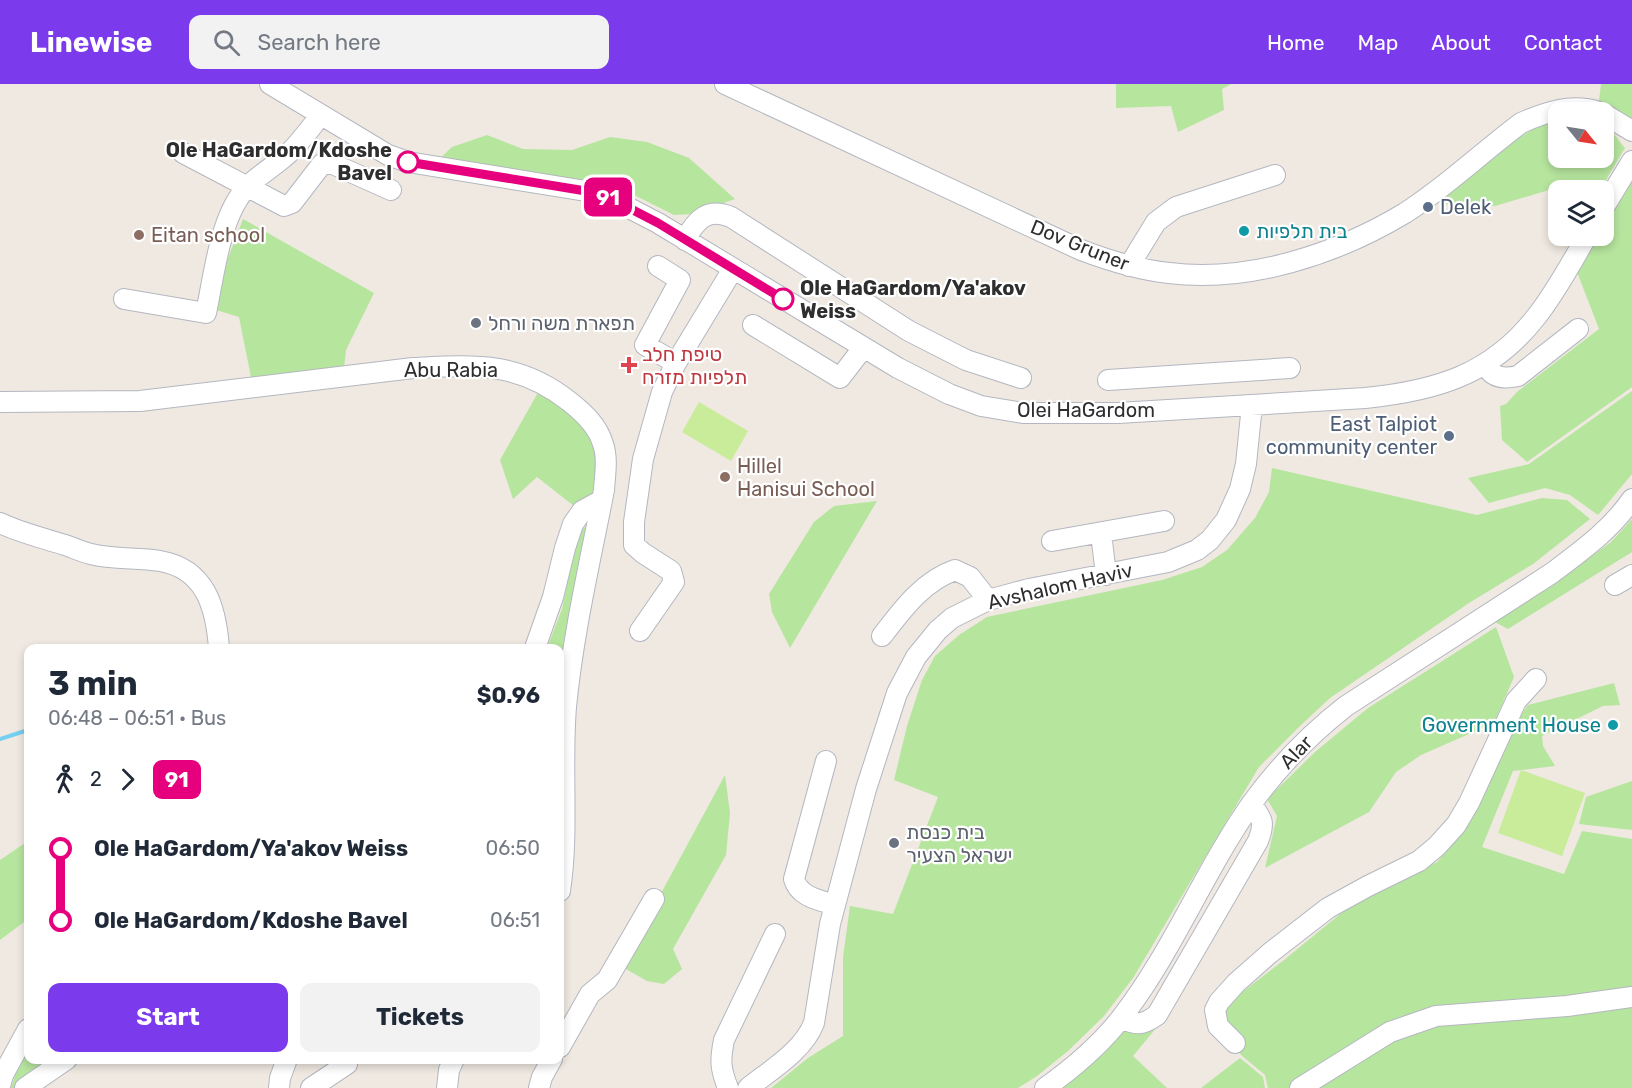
<!DOCTYPE html>
<meta charset="utf-8">
<style>
:root{--surface:#fff;--page:#f2f2f3;--text:#1f2937;--muted:#747a83;--accent:#7c3aed}
body{margin:0;font-family:Rubik,"Noto Sans Hebrew",sans-serif;background:var(--page);color:var(--text);height:100vh;display:flex;flex-direction:column;font-size:22px;white-space:nowrap}
*{box-sizing:border-box;margin:0}
p{font-size:20px;color:var(--muted)}
.icon{flex:none;width:33px;height:33px;fill:none;stroke:currentColor;stroke-width:2;stroke-linecap:round;stroke-linejoin:round}
.map{position:relative;flex:1;overflow:hidden}
.drawer{position:absolute;left:24px;top:560px;width:540px;height:420px;display:flex;flex-direction:column;background:var(--surface);border-radius:12px;box-shadow:0 3px 9px #0003}
.drawer>*{flex:none}
.badge{padding:0 12px;border-radius:9px;font-size:21px;line-height:39px}
.needle{width:39px;rotate:120deg}
.controls{position:absolute;left:1548px;top:18px;display:grid;gap:12px}
.controls a{display:grid;place-items:center;width:66px;height:66px;border-radius:12px;background:var(--surface);box-shadow:0 3px 9px #0003;font-size:30px}
.map>.badge{position:absolute;translate:-50% -50%;box-shadow:0 0 0 3px #fff}
.legs{display:flex;align-items:center;gap:9px;height:66px;padding:0 24px;font-size:20px}
.legs p{margin-inline-start:auto}
.headline{display:flex;align-items:center;justify-content:space-between;height:102px;padding:0 24px}
h1{font-size:33px;font-weight:700;line-height:45px}
.button{display:flex;gap:12px;margin-top:auto;padding:12px 24px}
.button a{flex:1;height:69px;border-radius:12px;background:var(--accent);color:#fff;font-size:24px;font-weight:700;line-height:69px;text-align:center}
.button a+a{background:var(--page);color:var(--text)}
ul{padding:0 24px;list-style:none}
li{display:flex;align-items:center;gap:21px;height:72px;font-size:22px}
li i{display:grid;place-items:center;width:9px;height:100%;margin:0 8px;background:currentColor}
li i::after{content:'';width:15px;height:15px;margin:-8px;border:4px solid;border-radius:50%;background:var(--surface)}
li p{margin-inline-start:auto}
li:first-child i{background:linear-gradient(#0000 50%,currentColor 0)}
li:last-child i{background:linear-gradient(currentColor 50%,#0000 0)}
header{display:flex;align-items:center;gap:36px;box-sizing:border-box;height:84px;padding:0 30px;background:var(--accent);color:#fff}
header strong{font-size:28px}
nav{display:flex;gap:33px;margin-inline-start:auto;font-size:21px}
.search{width:420px;height:54px;background:var(--page);display:flex;align-items:center;gap:15px;box-sizing:border-box;padding:0 21px;border-radius:12px;color:var(--muted);font-size:22px}
.map>svg:first-child{display:block}
.green{fill:#b6e59e}
.pitch{fill:#c9ec9a}
.lines{fill:none;stroke-linecap:round;stroke-linejoin:round}
.stream{stroke:#75cff0;stroke-width:4}
.minor-casing{stroke:#b4b7c1;stroke-width:22}
.minor{stroke:#fff;stroke-width:20}
.line-1-casing{stroke:#fff;stroke-width:14}
.line-1{stroke:#e6007e;stroke-width:9}
.stop-1-dot{fill:#fff;stroke:#e6007e;stroke-width:3}
.service-dot{fill:#5c6f8a;stroke:#fff;stroke-width:2}
.culture-dot{fill:#0f9aa8;stroke:#fff;stroke-width:2}
.education-dot{fill:#8d6e63;stroke:#fff;stroke-width:2}
.worship-dot{fill:#6b7280;stroke:#fff;stroke-width:2}
.health-dot{fill:#e0444e;stroke:#fff;stroke-width:2}
.labels{text-anchor:middle;dominant-baseline:central;stroke-width:4.5;stroke-linejoin:round;paint-order:stroke}
.stop-label{font-size:20px;font-weight:bold;fill:#2e2e2e;stroke:#fff;text-anchor:end}
.service-label{font-size:20px;fill:#4e5e75;stroke:#fff;text-anchor:start}
.culture-label{font-size:20px;fill:#0d838f;stroke:#fff;text-anchor:start}
.education-label{font-size:20px;fill:#785e54;stroke:#fff;text-anchor:start}
.street-label{font-size:20px;fill:#2e2e2e;stroke:#fff}
.worship-label{font-size:20px;fill:#5b616d;stroke:#fff;text-anchor:start}
.health-label{font-size:20px;fill:#be3a42;stroke:#fff;text-anchor:start}
</style>
<header>
<strong>Linewise</strong>
<div class="search"><svg class="icon" aria-label="search" viewBox="0 0 24 24"><circle cx="10" cy="10" r="6"/><path d="M15 15l6 6"/></svg>Search here</div>
<nav><a>Home</a><a>Map</a><a>About</a><a>Contact</a></nav>
</header>
<div class="map">
<svg width="1632" height="1004" viewBox="0 0 1632 1004">
<rect width="100%" height="100%" fill="#efe9e1"/>
<path class="green" d="M1116,0H1231L1222,5L1224,26L1178,48L1171,22L1116,24Z
M1601,0H1632V36L1599,17Z
M1554,34H1558V74H1604V43L1612,48L1625,64L1600,106H1565L1559,103L1495,122H1456L1436,118C1472,85 1510,56 1554,34Z
M487,51L523,65L572,66L610,53L647,58L689,74L735,115L692,130L674,131L622,105L438,76L452,63Z
M1632,96V303L1527,378L1502,356L1500,322L1506,320L1517,308L1599,245L1577,188L1599,152H1604V144Z
M243,135L374,209L346,266L344,284L252,298L239,233L216,226L228,174Z
M540,305L569,323L599,368L597,407L574,422L537,393L513,415L500,376Z
M1632,307V390L1598,431L1570,411L1545,404L1489,419L1468,394L1529,380Z
M1272,384L1477,431L1542,414L1567,416L1590,435L1533,480L1469,519L1330,614L1299,643L1259,683L1133,894L1104,932L1068,967L1037,992L1018,1004H771L808,974L843,952V873L850,822L893,830L938,713L894,696L907,642L922,596L935,572L959,551L987,533L1162,496L1202,483L1227,466L1255,434L1269,408Z
M877,417L790,564L772,528L769,510L814,438L834,422Z
M1632,435V468L1508,545L1495,538L1552,501L1611,458Z
M591,438L560,680V564H547L562,525L577,450Z
M1496,543L1514,593L1494,639L1421,671L1396,688L1369,728L1265,784L1277,732L1267,715L1315,668L1368,624Z
M1614,599L1620,621L1603,622L1542,652L1543,662L1555,682L1513,687L1482,763L1564,790L1582,747L1632,755V1004H1268L1265,991L1241,971L1224,939V922L1284,876L1361,813L1437,778L1459,753L1516,637L1528,621Z
M725,691L730,729L726,771L673,865L682,885L664,900L647,897L626,885L632,863Z
M1632,697V746L1579,740L1586,713Z
M28,757V835L0,856V776Z
M1127,942L1141,949L1157,943L1133,972L1167,1004H1059Z
M28,965V975H58L20,1004H11L16,988Z
M1240,974L1263,993L1265,1004H1201Z"/>
<path class="pitch" d="M699,318L748,347L731,377L682,348Z
M1521,686L1585,709L1562,772L1498,749Z"/>
<g class="lines">
<path class="stream" d="M0,655L28,646"/>
<defs>
<path id="minor" d="M270,0L388,71L408,78L592,108L606,112L658,139L898,284L949,310L981,322L1023,329H1118L1365,314C1435,307 1491,291 1536,233C1556,208 1571,179 1587,152
M725,0L1081,166C1110,177 1139,186 1169,189C1249,199 1337,170 1405,129C1446,103 1482,68 1521,39C1546,28 1571,19 1599,28
M1604,30L1632,47
M183,69L284,122L292,119L322,80H333L391,106
M1604,123L1632,77
M685,156C696,136 707,123 731,133L909,247L966,276L1021,294
M658,182L680,196L645,261L676,279
M1129,182L1156,138L1176,123L1275,91
M124,215L206,229C214,192 220,130 248,102C260,90 278,80 291,67C302,56 311,43 321,31
M753,241L840,294L863,264
M1486,280C1491,294 1504,295 1518,292L1578,245
M1108,296L1290,284
M0,318L140,317L413,284C474,281 519,277 570,318C584,329 598,342 603,360C608,374 605,391 604,406C590,478 573,550 566,623C561,684 569,746 560,807
M0,439C21,449 43,454 65,461C74,464 82,468 91,470C114,476 138,473 160,477C206,485 216,524 219,564
M1101,449L1106,491
M1052,457L1164,437
M1615,501L1632,491
M640,547L674,498L671,487L643,469L634,461V438L643,375L662,308L676,279L733,185
M882,552C902,526 923,497 955,486L970,493L988,516
M535,564L553,513L565,464L573,440L582,427L602,416
M826,677L794,795C799,813 819,816 835,821
M1121,934C1137,942 1143,941 1157,931L1258,757C1265,739 1263,735 1251,720
M1235,959L1218,942L1215,926L1219,918L1236,899L1270,869L1328,824L1368,802L1419,777L1437,762L1456,741L1469,719L1516,617L1536,595
M560,963L590,910L607,896L654,815
M0,1002L3,991L28,945
M25,1004L67,975
M279,1004L280,994L287,975
M311,1004L347,980
M447,1004L449,986L454,975
M539,1004L542,993L552,975
M728,1004C720,984 720,976 724,956L775,850
M748,1004C772,985 803,967 814,939L830,840L866,705L897,609L916,573L938,546L952,534L988,516L1029,505L1168,478L1197,466L1210,456L1226,436L1240,405L1246,380L1252,321
M1045,1004C1073,984 1101,960 1122,933C1173,867 1204,787 1252,719C1279,682 1310,650 1346,622L1552,489C1581,467 1611,446 1632,415
M1300,1004L1390,948L1436,932L1567,922L1632,913"/>
</defs>
<use href="#minor" class="minor-casing"/>
<use href="#minor" class="minor"/>
</g>
<g class="lines">
<defs>
<path id="line-1" d="M408,78L592,108L606,112L658,139L783,215"/>
</defs>
<use href="#line-1" class="line-1-casing"/>
<use href="#line-1" class="line-1"/>
</g>
<g class="stop-1-dot">
<circle cx="408" cy="78" r="10"/>
<circle cx="783" cy="215" r="10"/>
</g>
<g class="service-dot">
<circle cx="1428" cy="123" r="6"/>
<circle cx="1449" cy="352" r="6"/>
</g>
<g class="culture-dot">
<circle cx="1244" cy="147" r="6"/>
<circle cx="1613" cy="641" r="6"/>
</g>
<g class="education-dot">
<circle cx="139" cy="151" r="6"/>
<circle cx="725" cy="393" r="6"/>
</g>
<g class="worship-dot">
<circle cx="476" cy="239" r="6"/>
<circle cx="894" cy="759" r="6"/>
</g>
<path class="health-dot" d="M626 272h6v6h6v6h-6v6h-6v-6h-6v-6h6z"/>
<g class="labels">
<g class="stop-label">
<text x="392" y="66">Ole HaGardom/Kdoshe<tspan x="392" dy="23">Bavel</tspan></text>
<text x="800" y="204" text-anchor="start">Ole HaGardom/Ya'akov<tspan x="800" dy="23">Weiss</tspan></text>
</g>
<g class="service-label">
<text x="1440" y="123">Delek</text>
<text x="1437" y="340" text-anchor="end">East Talpiot<tspan x="1437" dy="23">community center</tspan></text>
</g>
<g class="culture-label">
<text x="1256" y="147">בית תלפיות</text>
<text x="1601" y="641" text-anchor="end">Government House</text>
</g>
<g class="education-label">
<text x="151" y="151">Eitan school</text>
<text x="737" y="382">Hillel<tspan x="737" dy="23">Hanisui School</tspan></text>
</g>
<g class="street-label">
<text transform="translate(1080 161) rotate(22)">Dov Gruner</text>
<text x="451" y="286">Abu Rabia</text>
<text x="1086" y="326">Olei HaGardom</text>
<text transform="translate(1060 502) rotate(-13)">Avshalom Haviv</text>
<text transform="translate(1296 668) rotate(-46)">Alar</text>
</g>
<g class="worship-label">
<text x="488" y="239">תפארת משה ורחל</text>
<text x="906" y="748">בית כנסת<tspan x="906" dy="23">ישראל הצעיר</tspan></text>
</g>
<g class="health-label">
<text x="642" y="270">טיפת חלב<tspan x="642" dy="23">תלפיות מזרח</tspan></text>
</g>
</g>
</svg>
<div class="controls">
<a><svg class="needle" viewBox="-14 -14 28 28"><path d="M0-13l5 13h-10z" fill="#e53935"/><path d="M0 13l5-13h-10z" fill="#747a83"/></svg></a>
<a><svg class="icon" aria-label="layers" viewBox="0 0 24 24"><path d="M12 4l9 5-9 5-9-5zM3 14l9 5 9-5"/></svg></a>
</div>
<b class="badge" style="left:608px;top:113px;background:#e6007e;color:#fff">91</b>
<section class="drawer">
<div class="headline"><div><h1>3 min</h1><p>06:48 – 06:51 · Bus</p></div><b>$0.96</b></div>
<div class="legs"><svg class="icon" aria-label="walk" viewBox="0 0 24 24"><circle cx="13" cy="4" r="2"/><path d="M13 8l-2 6 4 7M11 14l-3 7M7 12l3-4h3l4 4"/></svg>2<svg class="icon" aria-label="forward" viewBox="0 0 24 24"><path d="M9 5l7 7-7 7"/></svg><b class="badge" style="background:#e6007e;color:#fff">91</b></div>
<ul>
<li><i style="color:#e6007e"></i><b>Ole HaGardom/Ya'akov Weiss</b><p>06:50</p></li>
<li><i style="color:#e6007e"></i><b>Ole HaGardom/Kdoshe Bavel</b><p>06:51</p></li>
</ul>
<div class="button"><a>Start</a><a>Tickets</a></div>
</section>
</div>
